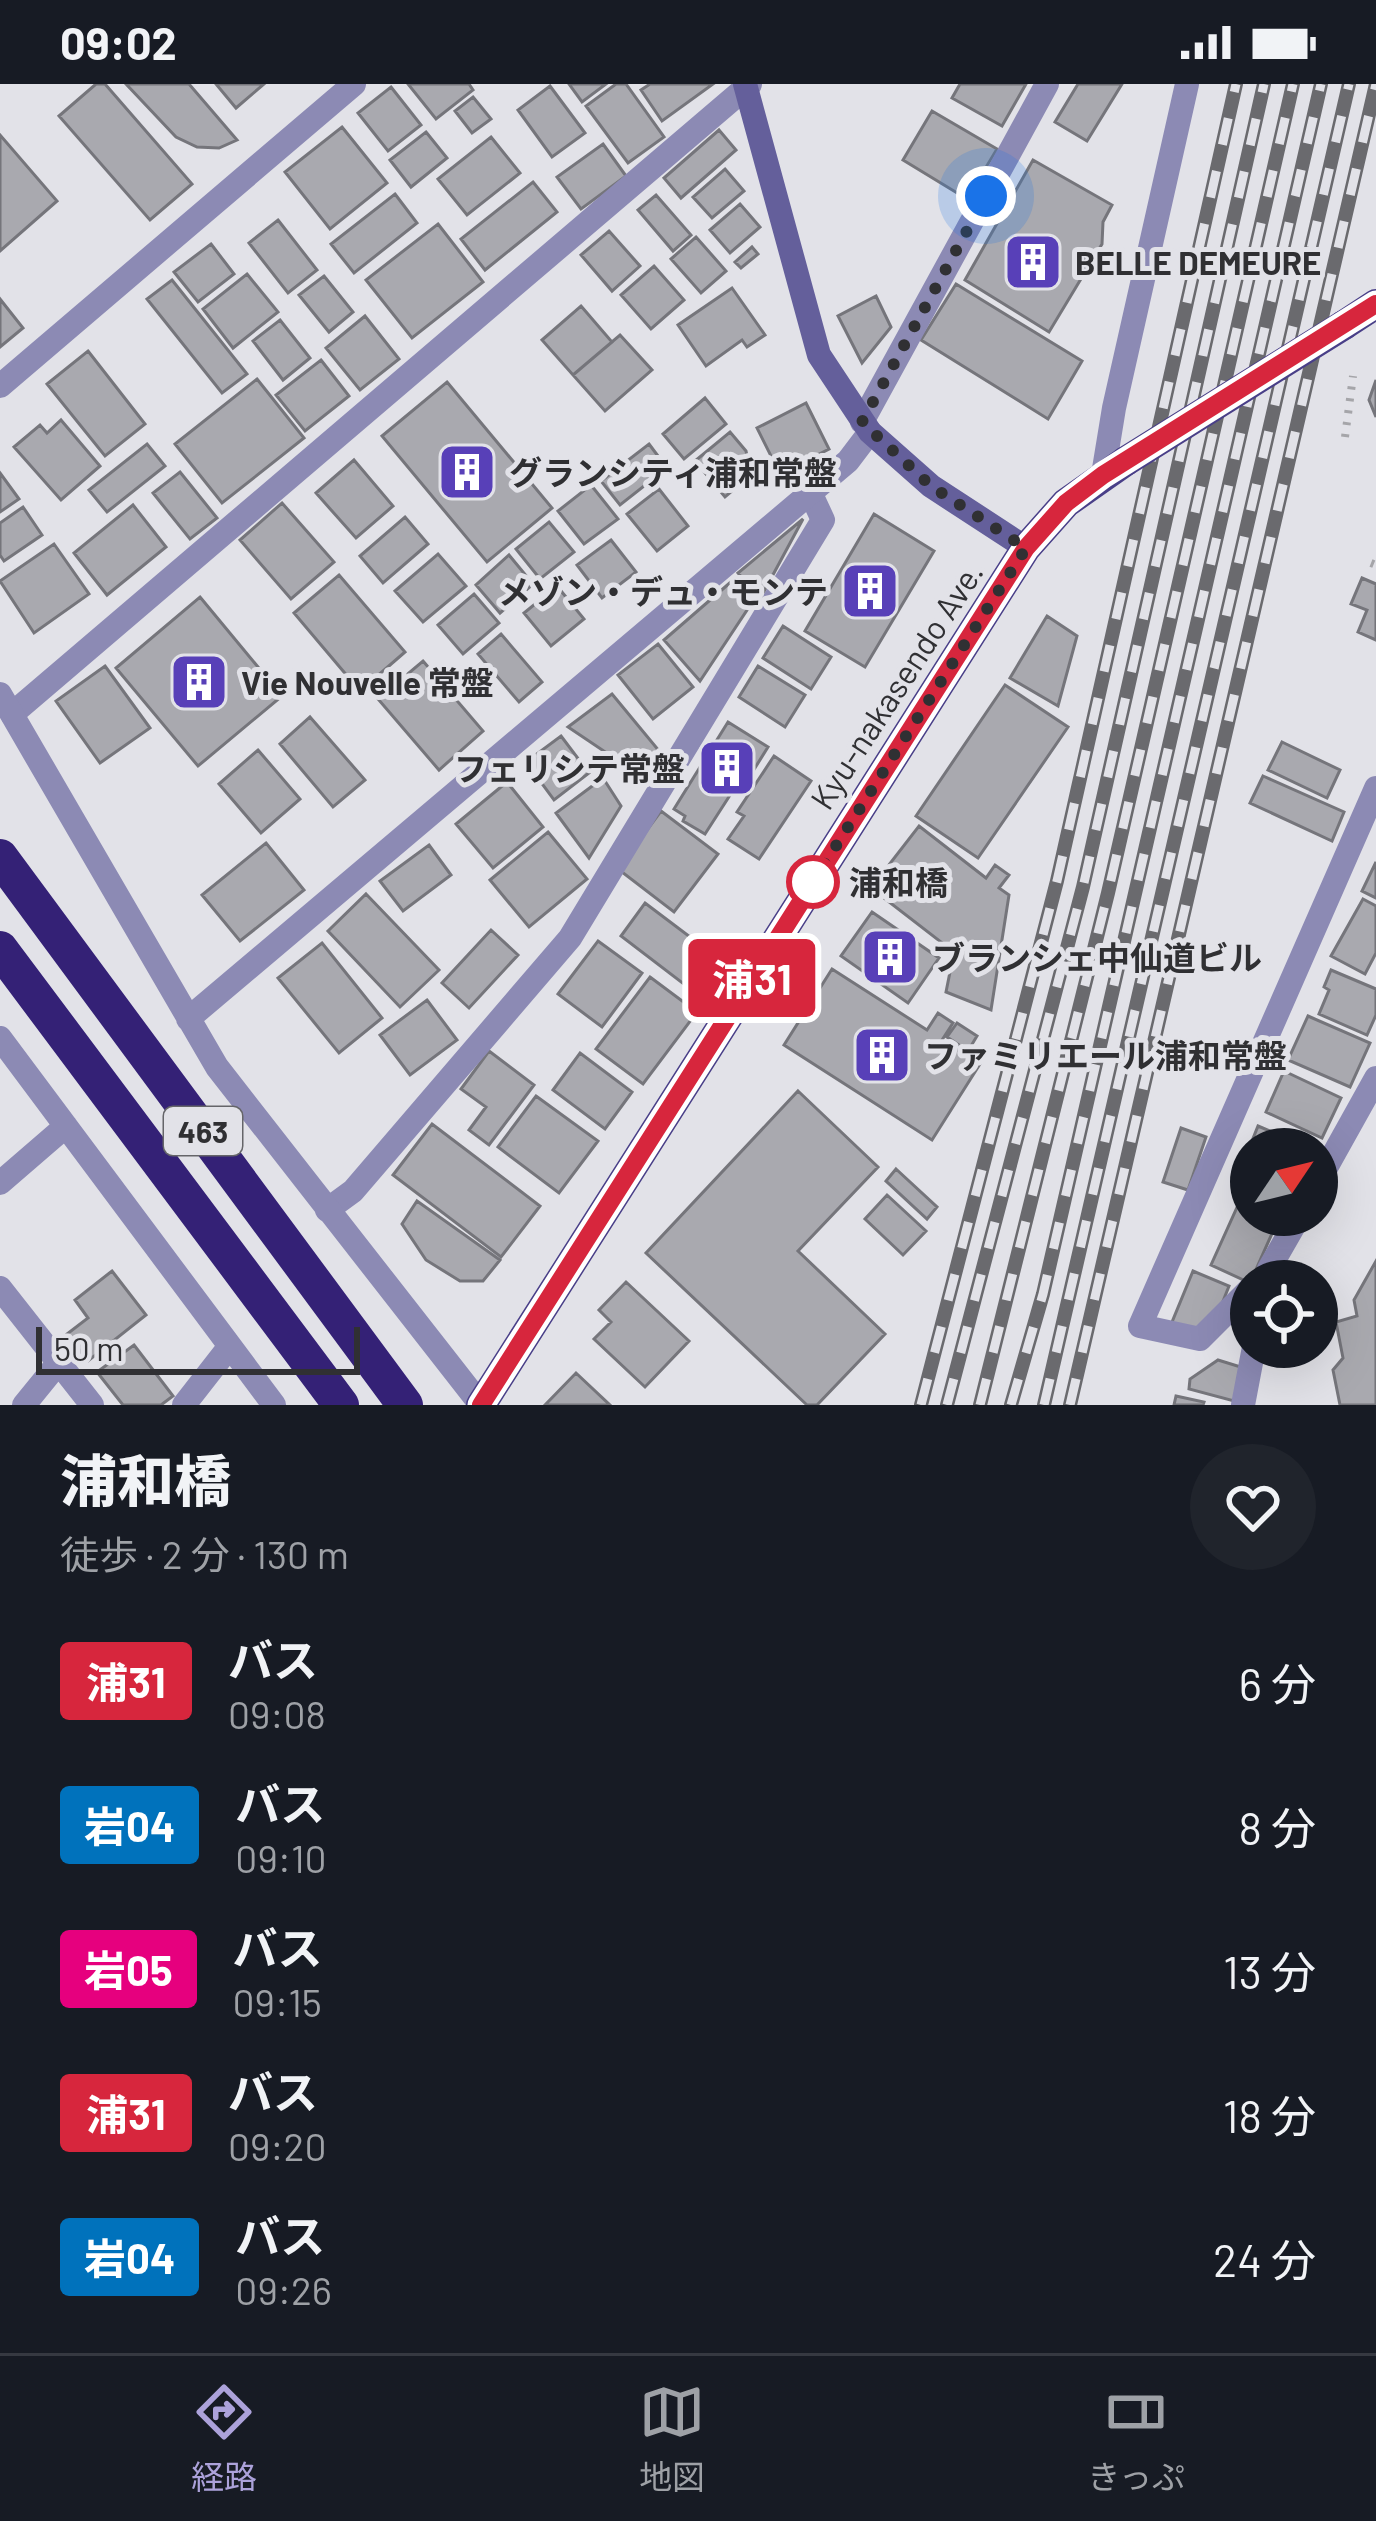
<!DOCTYPE html>
<html lang="ja">
<meta charset="utf-8">
<style>
:root{--surface:#171b24;--page:#20242c;--text:#f1f3f6;--muted:#9ea1a6;--line:#363941;--accent:#aca2da}
body{margin:0;font-family:Barlow,"Noto Sans JP",sans-serif;background:var(--page);color:var(--text);height:100vh;display:flex;flex-direction:column;font-size:45px;white-space:nowrap}
*{box-sizing:border-box;margin:0}
p{font-size:39px;color:var(--muted)}
.icon{flex:none;width:66px;height:66px;fill:none;stroke:currentColor;stroke-width:2;stroke-linecap:round;stroke-linejoin:round}
.map{position:relative;height:1321px;overflow:hidden}
.sheet{display:flex;flex-direction:column;background:var(--surface);flex:1}
.sheet>*{flex:none}
.badge{padding:0 24px;border-radius:9px;font-size:42px;line-height:78px}
.needle{width:78px;rotate:55deg}
.tools{position:absolute;left:1230px;top:1044px;display:grid;gap:24px}
.tools a{display:grid;place-items:center;width:108px;height:108px;border-radius:50%;background:var(--surface);box-shadow:0 12px 48px #0002;font-size:60px}
.scale{position:absolute;left:36px;bottom:30px;width:324px;box-sizing:border-box;padding-left:12px;border:6px solid #303033;border-top:0;font-size:33px;line-height:42px;white-space:nowrap;color:#303033;-webkit-text-stroke:9px #e2e2e8;paint-order:stroke}
.you{position:absolute;width:60px;height:60px;margin:-30px;border:9px solid #fff;border-radius:50%;background:#1a73e8;box-shadow:0 0 0 18px #1a73e833}
.map>.badge{position:absolute;translate:-50% -50%;box-shadow:0 0 0 6px #fff}
.round{display:grid;place-items:center;flex:none;width:126px;height:126px;border-radius:63px;background:var(--page)}
.summary{display:flex;align-items:center;justify-content:space-between;height:204px;padding:0 60px}
h1{font-size:57px;font-weight:800;line-height:90px}
ul{padding:0;list-style:none}
li{display:flex;align-items:center;gap:36px;height:144px;padding:0 60px}
li div{flex:1}
li b{display:block;font-size:45px}
li em{font-style:normal}
li .badge{min-width:132px;font-weight:700;text-align:center}
.status{display:flex;justify-content:space-between;align-items:center;height:84px;padding:0 60px;background:var(--surface);direction:ltr}
.status svg{height:33px;fill:currentColor}
.dock{display:flex;justify-content:space-around;align-items:center;height:168px;border-top:3px solid var(--line);background:var(--surface);font-size:33px;color:var(--muted)}
.dock a{display:grid;justify-items:center;gap:6px}
.dock .current{color:var(--accent)}
.map>svg:first-child{display:block}
.building{fill:#a9a9af;stroke:#75757b;stroke-width:3}
.lines{fill:none;stroke-linecap:round;stroke-linejoin:round}
.path{stroke:#a5a5a9;stroke-width:8;stroke-dasharray:3 9;stroke-linecap:butt}
.lane{stroke:#8c8ab4;stroke-width:24}
.street{stroke:#8c8ab4;stroke-width:24}
.secondary{stroke:#645f9b;stroke-width:24}
.primary{stroke:#493f88;stroke-width:30}
.rail-casing{stroke:#6a6a6e;stroke-width:14}
.rail{stroke:#e2e2e8;stroke-width:9;stroke-dasharray:27;stroke-linecap:butt}
.primary-bridge{stroke:#493f88;stroke-width:30}
.highway-bridge{stroke:#342176;stroke-width:36}
.line-casing{stroke:#fff;stroke-width:27}
.line{stroke:#d7263d;stroke-width:18}
.walk{stroke:#303033;stroke-width:12;stroke-dasharray:0 21.6}
.stop-dot{fill:#fff;stroke:#d7263d;stroke-width:6}
.labels{text-anchor:middle;dominant-baseline:central;stroke-width:10;stroke-linejoin:round;paint-order:stroke}
.shield{fill:#e2e2e8;stroke:#656569;stroke-width:3}
.shield-label{font-size:30px;font-weight:bold;fill:#303033}
.poi-label{font-size:33px;font-weight:bold;fill:#303033;stroke:#e2e2e8;text-anchor:start}
.street-label{font-size:33px;fill:#303033;stroke:#e2e2e8}
.stop-label{font-size:33px;font-weight:bold;fill:#303033;stroke:#e2e2e8;text-anchor:start}
</style>
<div class="status"><b>09:02</b><svg viewBox="0 0 49 12"><path d="M0 12V9h3v3zM5 12V6h3v6zM10 12V3h3v9zM15 12V0h3v12zM26 1h20v11H26zM47 4h2v5h-2z"/></svg></div>
<div class="map">
<svg width="1376" height="1321" viewBox="0 0 1376 1321">
<rect width="100%" height="100%" fill="#e2e2e8"/>
<path class="building" d="M96,0H105L192,100L150,136L59,32Z
M126,0H189L237,56L219,64L197,63L176,53Z
M216,0H264L236,24Z
M408,0H469L473,6L436,35Z
M569,0H606L582,18Z
M616,0H626L664,53L628,79L586,22Z
M650,0H713L662,37L641,6Z
M960,0H1026L1002,42L952,14Z
M1078,0H1122L1087,57L1055,38Z
M550,2L585,49L552,73L518,26Z
M391,3L421,41L388,67L358,29Z
M473,13L491,35L472,49L455,27Z
M932,27L997,65L967,115L903,76Z
M342,43L387,99L330,145L285,88Z
M719,46L736,66L681,114L664,94Z
M426,48L447,74L411,103L390,76Z
M0,51L57,117L0,167Z
M491,53L520,89L467,131L438,95Z
M603,60L626,92L581,125L557,93Z
M1033,76L1112,121L1103,138L1102,160L1049,248L965,196Z
M725,85L744,107L712,134L693,113Z
M533,98L557,128L485,186L461,155Z
M395,110L417,139L354,189L331,160Z
M656,111L691,151L673,167L638,126Z
M740,120L760,143L730,169L710,146Z
M278,136L317,186L288,209L249,159Z
M438,140L483,198L412,254L366,196Z
M609,147L640,182L612,207L581,171Z
M696,153L726,187L701,209L671,175Z
M211,160L234,190L198,218L174,188Z
M752,163L758,170L741,184L735,178Z
M654,182L684,216L651,245L621,211Z
M247,190L278,228L233,264L203,225Z
M324,192L353,228L329,248L299,211Z
M172,196L247,290L222,309L147,215Z
M956,200L1082,277L1048,335L921,256Z
M732,204L765,251L747,263L742,256L706,282L678,241Z
M876,212L891,243L862,279L838,232Z
M0,215L23,244L0,263Z
M581,222L612,258L573,291L542,256Z
M365,232L399,275L360,306L326,264Z
M280,236L310,274L283,296L253,257Z
M620,251L652,286L605,327L573,291Z
M88,267L145,340L105,372L47,300Z
M321,276L349,312L305,347L276,311Z
M257,295L304,354L222,419L175,360Z
M1376,296V333L1369,316Z
M447,298L552,424L487,478L382,352Z
M705,314L726,340L684,375L663,350Z
M806,319L829,365L780,390L757,344Z
M61,336L100,382L61,416L14,363L40,341L47,349Z
M730,348L746,367L751,391L725,413L695,377Z
M147,360L165,382L107,428L89,406Z
M649,360L667,384L620,421L601,397Z
M354,376L393,422L356,454L316,409Z
M180,388L217,434L190,455L153,409Z
M0,389L19,415L0,428Z
M591,401L618,435L584,460L558,427Z
M659,405L688,442L657,467L627,430Z
M282,419L334,478L291,515L240,456Z
M133,421L166,463L107,511L74,469Z
M23,423L42,451L4,477L0,471V439Z
M874,430L934,467L865,583L805,547Z
M405,433L428,460L383,499L360,472Z
M803,435L760,515L738,489Z
M549,438L574,468L540,495L516,465Z
M611,456L636,488L602,514L577,481Z
M54,460L89,510L34,549L0,497Z
M438,470L466,502L423,538L395,507Z
M509,471L533,500L500,529L476,501Z
M339,491L405,568L360,607L294,529Z
M1362,494L1376,500V556L1358,548L1367,526L1351,520Z
M732,497L751,520L700,597L664,556Z
M557,502L584,535L551,562L524,529Z
M474,510L499,539L463,570L438,541Z
M200,513L282,612L198,682L116,584Z
M1047,532L1077,552L1058,622L1010,594Z
M783,542L831,573L811,605L763,574Z
M501,550L542,598L519,618L478,570Z
M658,560L693,603L653,635L618,591Z
M423,577L483,647L439,686L378,615Z
M105,582L150,644L100,679L56,617Z
M758,582L805,611L785,643L739,613Z
M1005,601L1068,643L978,774L916,732Z
M612,610L660,668L635,688L568,643Z
M310,633L365,696L333,723L280,660Z
M728,638L768,663L740,708L734,705L705,750L683,737L685,732L674,725Z
M561,652L589,689L554,716L526,678Z
M1282,658L1340,686L1327,714L1268,686Z
M258,666L300,715L261,749L219,700Z
M774,672L811,697L759,775L728,755L744,732L737,728Z
M1263,692L1344,728L1332,757L1250,719Z
M603,694L621,722L589,774L556,729Z
M507,698L543,743L493,784L456,740Z
M661,727L718,770L674,828L618,785Z
M919,742L986,794L995,781L1009,791L999,804L1009,811L991,926L946,908L954,868L871,804Z
M548,748L587,795L529,843L490,796Z
M266,759L304,806L240,857L202,811Z
M429,761L451,791L403,827L380,797Z
M1376,778V814L1362,807Z
M366,810L439,886L400,923L328,847Z
M1363,815L1376,822V869L1365,890L1331,872Z
M645,819L714,871L689,904L621,852Z
M872,828L939,874L908,919L841,872Z
M491,846L518,871L469,924L442,899Z
M598,857L642,889L602,943L558,910Z
M322,859L382,934L339,969L278,894Z
M832,885L927,946L938,929L953,939L942,956L980,980L932,1056L784,961Z
M1331,886L1376,905V931L1367,951L1319,930L1329,906L1324,903Z
M650,893L697,928L643,1000L596,965Z
M427,916L457,956L410,991L380,951Z
M1308,932L1370,959L1350,1003L1288,976Z
M957,939L977,952L968,967L947,953Z
M489,967L534,1001L489,1061L469,1046L486,1023L461,1005Z
M580,969L632,1008L605,1045L553,1006Z
M1284,987L1341,1014L1322,1054L1266,1028Z
M798,1007L878,1083L798,1167L885,1250L817,1321H807L646,1169Z
M536,1012L598,1057L559,1109L498,1063Z
M432,1040L540,1122L501,1173L393,1091Z
M1258,1042L1309,1063V1065H1251V1097L1238,1092Z
M1181,1044L1206,1053L1188,1106L1163,1098Z
M896,1085L937,1123L927,1135L886,1097Z
M887,1111L926,1147L903,1171L865,1135Z
M417,1117L500,1176L483,1197H460L426,1176L402,1140Z
M1239,1119L1251,1124V1131L1278,1136L1250,1199L1211,1181Z
M1376,1177V1321H1340L1333,1286L1343,1274L1336,1238L1357,1232L1354,1216Z
M112,1187L146,1231L88,1277L67,1250L88,1234L75,1216Z
M1193,1187L1229,1202L1216,1235L1194,1252L1170,1243Z
M626,1198L689,1257L645,1303L594,1255L611,1238L599,1226Z
M134,1261L173,1312L161,1321H123L97,1288Z
M1218,1276L1244,1284L1234,1317L1189,1305L1190,1295Z
M576,1289L610,1321H545Z
M1176,1312L1204,1318L1203,1321H1174Z"/>
<g class="lines">
<path class="path" d="M1345,353L1353,292
M1371,479L1376,481"/>
<path class="lane" d="M862,338L1047,0
M12,630L750,0
M327,1126L353,1107L570,854L823,436L810,408"/>
<path class="street" d="M0,302L354,0
M1103,391L1114,324L1187,0
M0,610L217,983L481,1321
M188,935L848,377L870,348
M0,954L274,1321
M0,1099L66,1042
M1317,1100L1376,994
M1267,1197L1269,1185L1300,1131
M0,1204L92,1321
M1251,1204L1200,1255L1140,1242L1376,704
M24,1321L59,1278
M184,1321L230,1262
M1243,1321L1254,1263"/>
<path class="secondary" d="M745,0L819,271L870,348L931,402L1026,464"/>
<path class="primary" d="M1344,241L1376,220
M481,1321L1026,464L1066,419L1126,377"/>
<defs>
<path id="rail" d="M921,1321L1057,797L1236,0
M947,1321L1083,803L1264,0
M980,1321L1108,809L1293,0
M1011,1321L1043,1210L1321,0
M1044,1321L1349,0
M1070,1321L1376,0"/>
</defs>
<use href="#rail" class="rail-casing"/>
<use href="#rail" class="rail"/>
<path class="primary-bridge" d="M1126,377L1344,241"/>
<path class="highway-bridge" d="M0,773L405,1321
M0,865L341,1321"/>
</g>
<g class="lines">
<defs>
<path id="line" d="M481,1321L1026,464L1066,419L1103,391L1376,220"/>
</defs>
<use href="#line" class="line-casing"/>
<use href="#line" class="line"/>
<path class="walk" d="M813,798L1026,464L931,402L862,338L986,112"/>
</g>
<defs>
<symbol id="building-square" viewBox="-11 -11 22 22"><rect x="-9" y="-9" width="18" height="18" rx="4" fill="#5840b8" stroke="#e2e2e8"/><path d="M-4-6H4V6H1V3H-1V6H-4ZM-2.5-4.3h1.7v1.8h-1.7ZM.8-4.3h1.7v1.8H.8ZM-2.5-1h1.7V.8h-1.7ZM.8-1h1.7V.8H.8Z" fill="#fff"/></symbol>
</defs>
<g fill-rule="evenodd">
<use href="#building-square" x="1000" y="145" width="66" height="66"/>
<use href="#building-square" x="434" y="355" width="66" height="66"/>
<use href="#building-square" x="837" y="474" width="66" height="66"/>
<use href="#building-square" x="166" y="565" width="66" height="66"/>
<use href="#building-square" x="694" y="651" width="66" height="66"/>
<use href="#building-square" x="857" y="840" width="66" height="66"/>
<use href="#building-square" x="849" y="938" width="66" height="66"/>
</g>
<circle class="stop-dot" cx="813" cy="798" r="24"/>
<g class="labels">
<rect class="shield" x="164" y="1023" width="78" height="48" rx="9"/>
<g class="shield-label">
<text x="203" y="1047">463</text>
</g>
<g class="poi-label">
<text x="1075" y="178">BELLE DEMEURE</text>
<text x="509" y="388">グランシティ浦和常盤</text>
<text x="828" y="507" text-anchor="end">メゾン・デュ・モンテ</text>
<text x="241" y="598">Vie Nouvelle 常盤</text>
<text x="685" y="684" text-anchor="end">フェリシテ常盤</text>
<text x="932" y="873">ブランシェ中仙道ビル</text>
<text x="924" y="971">ファミリエール浦和常盤</text>
</g>
<g class="street-label">
<text transform="translate(896 601) rotate(-57)">Kyu-nakasendo Ave.</text>
</g>
<g class="stop-label">
<text x="849" y="798">浦和橋</text>
</g>
</g>
</svg>
<div class="tools">
<a><svg class="needle" viewBox="-14 -14 28 28"><path d="M0-13l5 13h-10z" fill="#e53935"/><path d="M0 13l5-13h-10z" fill="#9ea1a6"/></svg></a>
<a><svg class="icon" aria-label="locate" viewBox="0 0 24 24"><circle cx="12" cy="12" r="6"/><path d="M12 2v4M12 18v4M2 12h4M18 12h4"/></svg></a>
</div>
<div class="scale">50 m</div>
<div class="you" style="left:986px;top:112px"></div>
<b class="badge" style="left:752px;top:894px;background:#d7263d;color:#fff">浦31</b>
</div>
<section class="sheet">
<div class="summary"><div><h1>浦和橋</h1><p>徒歩 · 2 分 · 130 m</p></div><a class="round"><svg class="icon" aria-label="heart" viewBox="0 0 24 24"><path d="M12 20l-8-8c-3-5 5-10 8-4 3-6 11-1 8 4z"/></svg></a></div>
<ul>
<li><span class="badge" style="background:#d7263d;color:#fff">浦31</span><div><b>バス</b><p>09:08</p></div><em>6 分</em></li>
<li><span class="badge" style="background:#0072bc;color:#fff">岩04</span><div><b>バス</b><p>09:10</p></div><em>8 分</em></li>
<li><span class="badge" style="background:#e6007e;color:#fff">岩05</span><div><b>バス</b><p>09:15</p></div><em>13 分</em></li>
<li><span class="badge" style="background:#d7263d;color:#fff">浦31</span><div><b>バス</b><p>09:20</p></div><em>18 分</em></li>
<li><span class="badge" style="background:#0072bc;color:#fff">岩04</span><div><b>バス</b><p>09:26</p></div><em>24 分</em></li>
</ul>
</section>
<nav class="dock">
<a class="current"><svg class="icon" aria-label="directions" viewBox="0 0 24 24"><path d="M12 3l9 9-9 9-9-9zM9 14v-3h6M13 9l2 2-2 2"/></svg>経路</a>
<a><svg class="icon" aria-label="map" viewBox="0 0 24 24"><path d="M3 6l6-2 6 2 6-2v14l-6 2-6-2-6 2zM9 4v14M15 6v14"/></svg>地図</a>
<a><svg class="icon" aria-label="tickets" viewBox="0 0 24 24"><path d="M3 7h18v10H3zM15 7v10"/></svg>きっぷ</a>
</nav>
